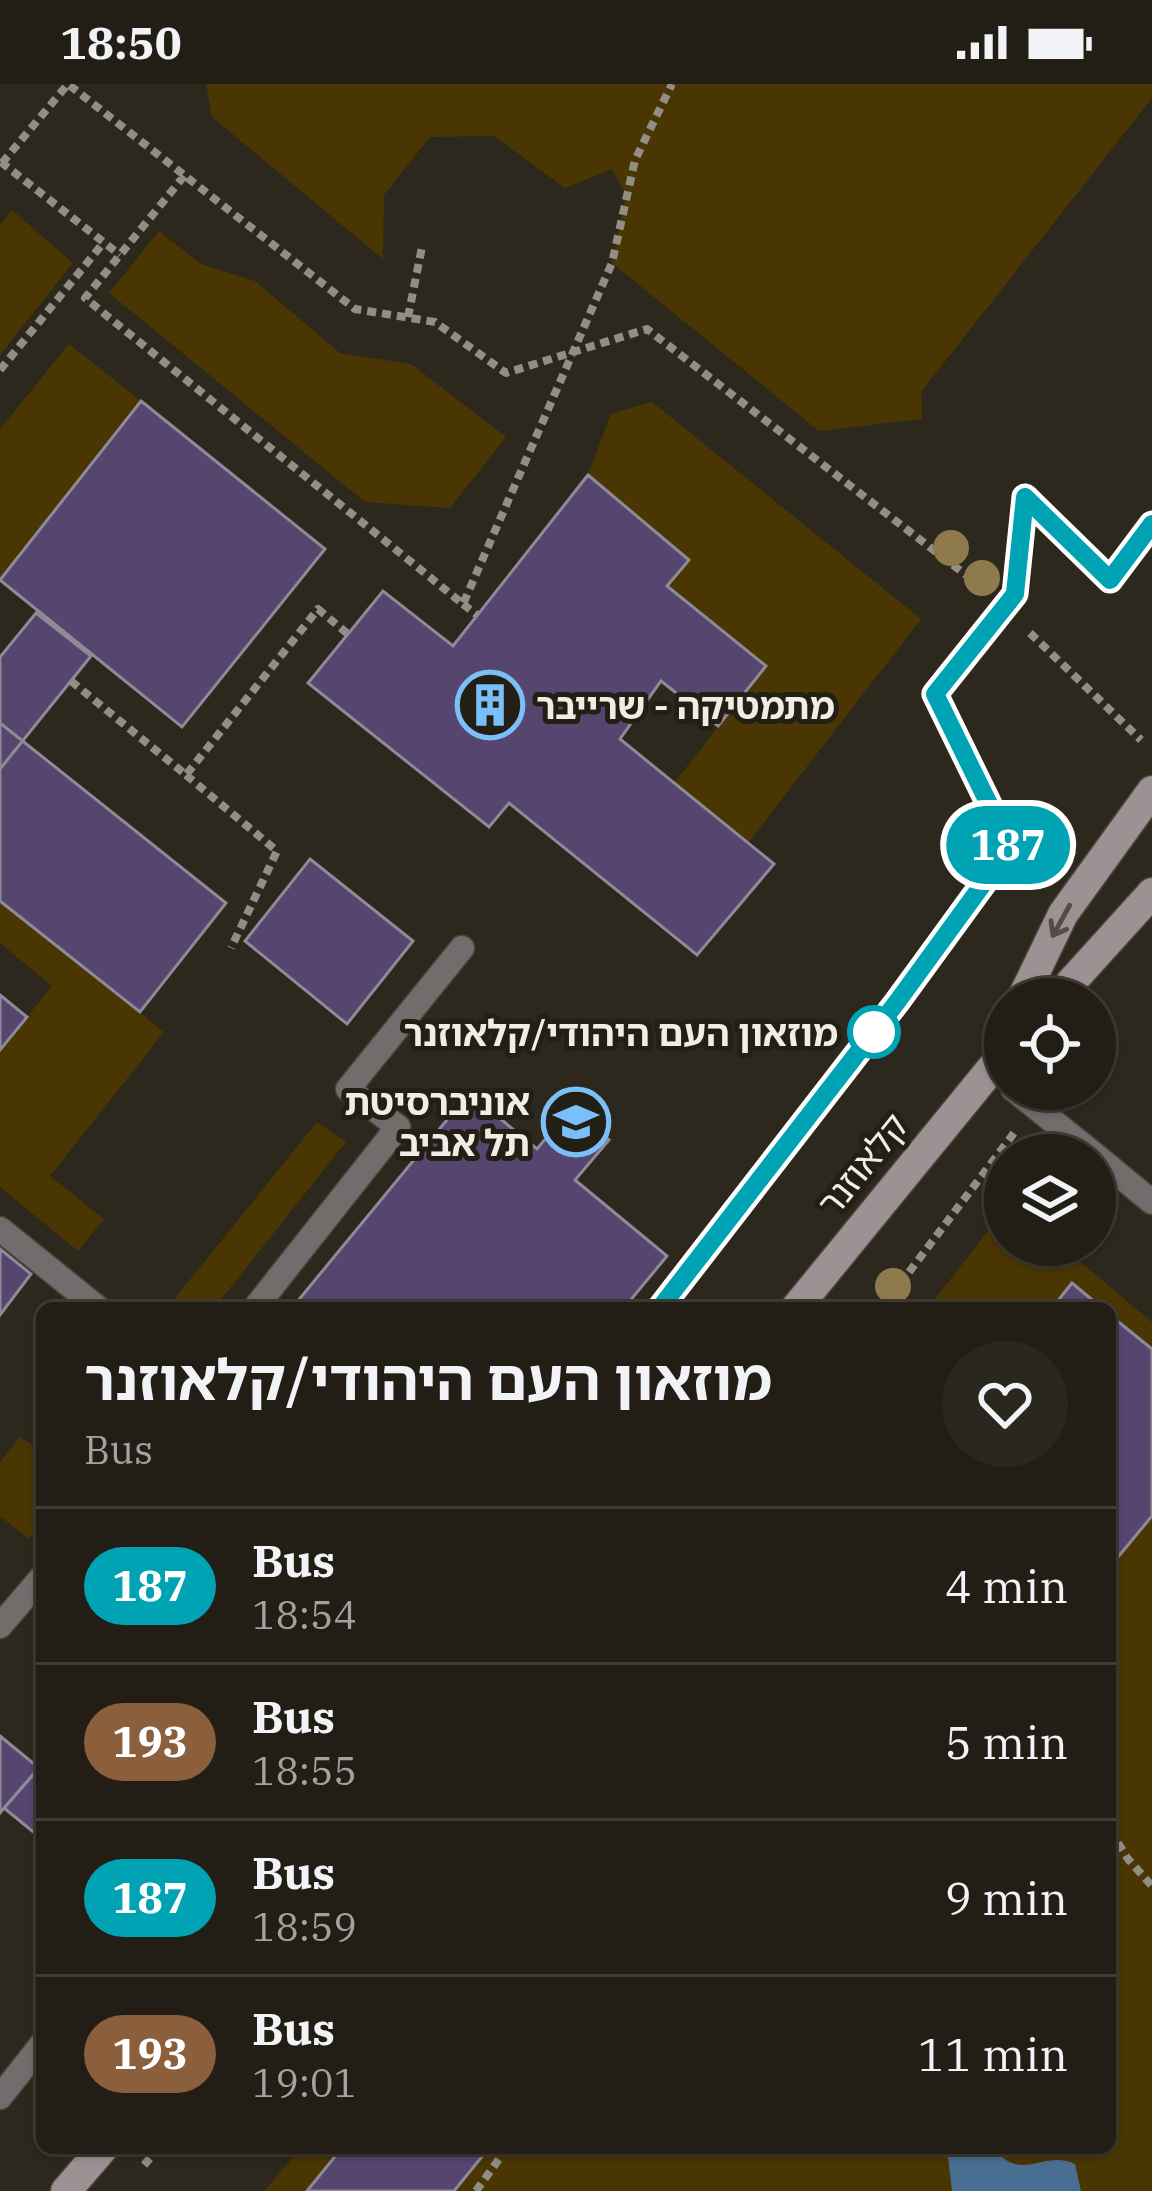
<!DOCTYPE html>
<meta charset="utf-8">
<style>
:root{--surface:#221e16;--page:#2a271f;--text:#f1f3f6;--muted:#a2a2a1;--line:#3f3c35}
body{margin:0;font-family:"IBM Plex Serif","Noto Sans Hebrew",serif;background:var(--page);color:var(--text);height:100vh;display:flex;flex-direction:column;font-size:45px;white-space:nowrap}
*{box-sizing:border-box;margin:0}
p{font-size:39px;color:var(--muted)}
.icon{flex:none;width:66px;height:66px;fill:none;stroke:currentColor;stroke-width:2;stroke-linecap:round;stroke-linejoin:round}
.map{position:relative;flex:1;overflow:hidden}
.details{position:absolute;left:36px;top:1218px;width:1080px;height:852px;display:flex;flex-direction:column;background:var(--surface);border-radius:18px;box-shadow:0 3px 9px #0004,0 0 0 3px var(--line)}
.details>*{flex:none}
.badge{padding:0 24px;border-radius:39px;font-size:42px;line-height:78px}
.buttons{position:absolute;left:984px;top:894px;display:grid;gap:24px}
.buttons a{display:grid;place-items:center;width:132px;height:132px;border-radius:50%;background:var(--surface);box-shadow:0 3px 9px #0004,0 0 0 3px var(--line);font-size:60px}
.map>.badge{position:absolute;translate:-50% -50%;box-shadow:0 0 0 6px #fff}
.round{display:grid;place-items:center;flex:none;width:126px;height:126px;border-radius:63px;background:var(--page)}
.headline{display:flex;align-items:center;justify-content:space-between;height:204px;padding:0 48px}
h1{font-size:57px;font-weight:700;line-height:90px}
ul{padding:0;list-style:none}
li{display:flex;align-items:center;gap:36px;height:156px;padding:0 48px;border-top:3px solid var(--line)}
li div{flex:1}
li b{display:block;font-size:45px}
li em{font-style:normal}
li .badge{min-width:132px;font-weight:700;text-align:center}
.status{display:flex;justify-content:space-between;align-items:center;height:84px;padding:0 60px;background:var(--surface);direction:ltr}
.status svg{height:33px;fill:currentColor}
.map>svg:first-child{display:block}
.green{fill:#493602}
.water{fill:#496e91}
.building{fill:#55456f;stroke:#8e8a97;stroke-width:3}
.lines{fill:none;stroke-linecap:round;stroke-linejoin:round}
.lane-casing{stroke:#484439;stroke-width:27}
.secondary-casing{stroke:#484439;stroke-width:33}
.path{stroke:#928e86;stroke-width:8;stroke-dasharray:9 6;stroke-linecap:butt}
.lane{stroke:#736c6c;stroke-width:24}
.secondary{stroke:#9d9193;stroke-width:30}
.tree{fill:#8f7a4d}
.oneway{stroke:#544d47}
.line-casing{stroke:#fff;stroke-width:27}
.line{stroke:#00a3b4;stroke-width:18}
.stop-dot{fill:#fff;stroke:#00a3b4;stroke-width:6}
.labels{text-anchor:middle;dominant-baseline:central;stroke-width:10;stroke-linejoin:round;paint-order:stroke}
.poi-label{font-size:36px;font-weight:bold;fill:#f0ede6;stroke:#231f14;text-anchor:start}
.stop-label{font-size:36px;font-weight:bold;fill:#f0ede6;stroke:#231f14;text-anchor:end}
.street-label{font-size:36px;fill:#f0ede6;stroke:#231f14}
</style>
<div class="status"><b>18:50</b><svg viewBox="0 0 49 12"><path d="M0 12V9h3v3zM5 12V6h3v6zM10 12V3h3v9zM15 12V0h3v12zM26 1h20v11H26zM47 4h2v5h-2z"/></svg></div>
<div class="map">
<svg width="1152" height="2107" viewBox="0 0 1152 2107">
<rect width="100%" height="100%" fill="#2d281d"/>
<path class="green" d="M206,0H1152V14L921,308L922,335L819,347L612,179L626,111L612,85L565,104L494,52L430,53L384,111L383,175L212,33Z
M12,126L73,179L0,271V141Z
M159,147L201,180L255,197L340,269L411,280L506,353L450,424L365,418L109,209Z
M69,260L141,317L0,493V345Z
M652,318L921,535L748,759L674,699L766,582L667,502L688,475L588,391L611,330Z
M0,817L164,948L50,1092L104,1135L78,1167L0,1103V966L52,902L0,859Z
M317,1038L346,1058L214,1224H167Z
M1005,1125V1161H1060L1152,1238V2107H264L301,2064H1110V1224H928Z
M20,1353L42,1368V1440L29,1455L0,1432V1378Z"/>
<path class="water" d="M947,2064H994C1021,2100 1044,2065 1075,2080L1081,2107H952Z"/>
<path class="building" d="M141,317L325,465L182,643L0,496Z
M588,391L689,476L667,502L766,582L718,642L661,597L620,655L774,780L697,871L509,719L489,743L308,599L383,507L453,562Z
M36,529L91,572L0,685V573Z
M0,639L226,819L140,928L0,817Z
M310,775L413,857L347,940L245,857Z
M0,911L27,933L0,966Z
M469,1009L537,1065L571,1024L609,1056L575,1096L667,1172L624,1224H292Z
M0,1165L31,1190L0,1231Z
M1072,1199L1102,1224H1052Z
M1110,1231L1152,1265V1432L1118,1473L1110,1466Z
M0,1652L39,1684L0,1729Z
M42,1680V1755L4,1724Z
M342,2064H489L454,2107H307Z"/>
<g class="lines">
<defs>
<path id="lane" d="M1025,413L1110,496L1152,440
M1013,1005L1095,1071
M1095,1071L1152,1118
M0,1145L98,1224
M255,1224L398,1043L348,1005L462,864
M660,1224L897,918L1010,763L935,611L1015,510L1025,413
M0,1542L42,1493
M0,2013L42,1960"/>
<path id="secondary" d="M1022,915L1063,830L1152,707
M1056,915L1152,809
M796,1224L1005,968
M66,2107L103,2064"/>
</defs>
<use href="#lane" class="lane-casing"/>
<use href="#secondary" class="secondary-casing"/>
<path class="path" d="M1,78L120,171
M2,79L68,0L355,225L435,238L506,289L647,245L975,498
M184,92L85,214L463,520L612,179L635,76L672,0
M408,233L422,163
M0,286L104,158
M463,520L477,531
M1030,549L1141,656
M71,597L186,691L318,525L348,550
M186,691L277,767L231,864
M882,1224L1014,1049
M1110,1746L1128,1775L1152,1802
M144,2081L159,2064
M476,2107L507,2064"/>
<use href="#lane" class="lane"/>
<use href="#secondary" class="secondary"/>
</g>
<g class="tree">
<circle cx="951" cy="464" r="18"/>
<circle cx="982" cy="494" r="18"/>
<circle cx="893" cy="1202" r="18"/>
</g>
<defs><path id="oneway-shaft" d="M-6 0H5M1.5-3L5.5 0L1.5 3" fill="none" stroke-width="1.6" stroke-linecap="round" stroke-linejoin="round" transform="scale(3)"/></defs>
<use class="oneway" href="#oneway-shaft" transform="translate(1061 837) rotate(119)"/>
<g class="lines">
<defs>
<path id="line" d="M660,1224L897,918L1010,763L935,610L1015,510L1025,413L1110,496L1152,440"/>
</defs>
<use href="#line" class="line-casing"/>
<use href="#line" class="line"/>
</g>
<defs>
<symbol id="building-ring" viewBox="-11 -11 22 22"><circle r="9.5" fill="#231f14" stroke="#7abff8" stroke-width="1.5"/><path d="M-4-6H4V6H1V3H-1V6H-4ZM-2.5-4.3h1.7v1.8h-1.7ZM.8-4.3h1.7v1.8H.8ZM-2.5-1h1.7V.8h-1.7ZM.8-1h1.7V.8H.8Z" fill="#7abff8"/></symbol>
<symbol id="university-ring" viewBox="-11 -11 22 22"><circle r="9.5" fill="#231f14" stroke="#7abff8" stroke-width="1.5"/><path d="M0-5L7-2L0 1L-7-2ZM-4 1L0 2.5L4 1V4Q0 6-4 4Z" fill="#7abff8"/></symbol>
</defs>
<g fill-rule="evenodd">
<use href="#building-ring" x="452" y="583" width="76" height="76"/>
<use href="#university-ring" x="538" y="1000" width="76" height="76"/>
</g>
<circle class="stop-dot" cx="874" cy="948" r="24"/>
<g class="labels">
<g class="poi-label">
<text x="536" y="621">מתמטיקה - שרייבר</text>
<text x="530" y="1017" text-anchor="end">אוניברסיטת<tspan x="530" dy="41">תל אביב</tspan></text>
</g>
<g class="stop-label">
<text x="838" y="948">מוזאון העם היהודי/קלאוזנר</text>
</g>
<g class="street-label">
<text transform="translate(862 1080) rotate(-51)">קלאוזנר</text>
</g>
</g>
</svg>
<div class="buttons">
<a><svg class="icon" aria-label="locate" viewBox="0 0 24 24"><circle cx="12" cy="12" r="6"/><path d="M12 2v4M12 18v4M2 12h4M18 12h4"/></svg></a>
<a><svg class="icon" aria-label="layers" viewBox="0 0 24 24"><path d="M12 4l9 5-9 5-9-5zM3 14l9 5 9-5"/></svg></a>
</div>
<b class="badge" style="left:1008px;top:761px;background:#00a3b4;color:#fff">187</b>
<section class="details">
<div class="headline"><div><h1>מוזאון העם היהודי/קלאוזנר</h1><p>Bus</p></div><a class="round"><svg class="icon" aria-label="heart" viewBox="0 0 24 24"><path d="M12 20l-8-8c-3-5 5-10 8-4 3-6 11-1 8 4z"/></svg></a></div>
<ul>
<li><span class="badge" style="background:#00a3b4;color:#fff">187</span><div><b>Bus</b><p>18:54</p></div><em>4 min</em></li>
<li><span class="badge" style="background:#8b5e3c;color:#fff">193</span><div><b>Bus</b><p>18:55</p></div><em>5 min</em></li>
<li><span class="badge" style="background:#00a3b4;color:#fff">187</span><div><b>Bus</b><p>18:59</p></div><em>9 min</em></li>
<li><span class="badge" style="background:#8b5e3c;color:#fff">193</span><div><b>Bus</b><p>19:01</p></div><em>11 min</em></li>
</ul>
</section>
</div>
